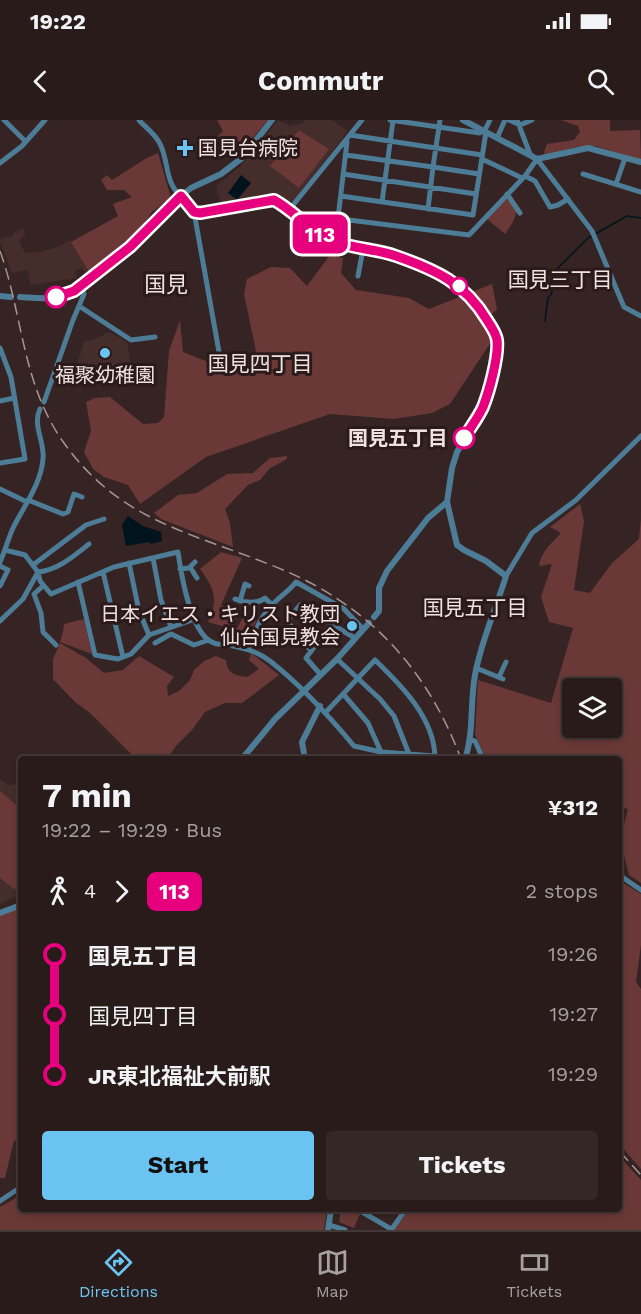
<!DOCTYPE html>
<meta charset="utf-8">
<style>
:root{--surface:#281b1a;--page:#342827;--text:#f1f3f6;--muted:#a5a1a2;--line:#443939;--accent:#6bc3f2}
body{margin:0;font-family:"Work Sans","Noto Sans JP",sans-serif;background:var(--page);color:var(--text);height:100vh;display:flex;flex-direction:column;font-size:22px;white-space:nowrap}
*{box-sizing:border-box;margin:0}
p{font-size:20px;color:var(--muted)}
.icon{flex:none;width:33px;height:33px;fill:none;stroke:currentColor;stroke-width:2;stroke-linecap:round;stroke-linejoin:round}
.map{position:relative;flex:1;overflow:hidden}
.drawer{position:absolute;left:18px;top:636px;width:604px;height:456px;display:flex;flex-direction:column;background:var(--surface);border-radius:6px;box-shadow:0 3px 9px #0003,0 0 0 2px var(--line)}
.drawer>*{flex:none}
.badge{padding:0 12px;border-radius:9px;font-size:21px;line-height:39px}
.buttons{position:absolute;left:562px;top:558px;display:grid;gap:12px}
.buttons a{display:grid;place-items:center;width:60px;height:60px;border-radius:6px;background:var(--surface);box-shadow:0 3px 9px #0003,0 0 0 2px var(--line);font-size:30px}
.map>.badge{position:absolute;translate:-50% -50%;box-shadow:0 0 0 3px #fff}
.legs{display:flex;align-items:center;gap:9px;height:66px;padding:0 24px;font-size:20px}
.legs p{margin-inline-start:auto}
.summary{display:flex;align-items:center;justify-content:space-between;height:102px;padding:0 24px}
h1{font-size:33px;font-weight:700;line-height:45px}
.primary-button{display:flex;gap:12px;margin-top:auto;padding:12px 24px}
.primary-button a{flex:1;height:69px;border-radius:6px;background:var(--accent);color:#111;font-size:24px;font-weight:700;line-height:69px;text-align:center}
.primary-button a+a{background:var(--page);color:var(--text)}
ul{padding:0 24px;list-style:none}
li{display:flex;align-items:center;gap:21px;height:60px;font-size:22px}
li i{display:grid;place-items:center;width:9px;height:100%;margin:0 8px;background:currentColor}
li i::after{content:'';width:15px;height:15px;margin:-8px;border:4px solid;border-radius:50%;background:var(--surface)}
li p{margin-inline-start:auto}
li:first-child i{background:linear-gradient(#0000 50%,currentColor 0)}
li:last-child i{background:linear-gradient(currentColor 50%,#0000 0)}
.status{display:flex;justify-content:space-between;align-items:center;height:42px;padding:0 30px;background:var(--surface);direction:ltr}
.status svg{height:16px;fill:currentColor}
header{display:flex;justify-content:space-between;align-items:center;height:78px;padding:0 24px;background:var(--surface);font-size:27px;font-weight:700}
.menu{display:flex;justify-content:space-around;align-items:center;height:84px;border-top:2px solid var(--line);background:var(--surface);font-size:16px;color:var(--muted)}
.menu a{display:grid;justify-items:center;gap:3px}
.menu .active{color:var(--accent)}
.map>svg:first-child{display:block}
.built{fill:#442d2b}
.green{fill:#6a3937;fill-rule:evenodd}
.water{fill:#01131d}
.lines{fill:none;stroke-linecap:round;stroke-linejoin:round}
.stream{stroke:#01131d;stroke-width:1.5}
.minor{stroke:#4d7c96;stroke-width:5}
.tertiary{stroke:#4d7c96;stroke-width:6}
.rail{stroke:#a59796;stroke-width:1.5;stroke-dasharray:12 6;stroke-linecap:butt}
.line-1-casing{stroke:#fff;stroke-width:14}
.line-1{stroke:#e6007e;stroke-width:9}
.poi-dot{fill:#6bc3f2;stroke:#2b1a19;stroke-width:2}
.stop-1-dot{fill:#fff;stroke:#e6007e;stroke-width:3}
.labels{text-anchor:middle;dominant-baseline:central;stroke-width:6;stroke-linejoin:round;paint-order:stroke}
.poi-label{font-size:20px;fill:#efe3e2;stroke:#2b1a19;text-anchor:start}
.stop-label{font-size:20px;font-weight:bold;fill:#efe3e2;stroke:#2b1a19;text-anchor:end}
.neighbourhood-label{font-size:21px;fill:#efe3e2;stroke:#2b1a19}
.quarter-label{font-size:22px;fill:#efe3e2;stroke:#2b1a19}
</style>
<div class="status"><b>19:22</b><svg viewBox="0 0 49 12"><path d="M0 12V9h3v3zM5 12V6h3v6zM10 12V3h3v9zM15 12V0h3v12zM26 1h20v11H26zM47 4h2v5h-2z"/></svg></div>
<header><svg class="icon" aria-label="back" viewBox="0 0 24 24"><path d="M15 5l-7 7 7 7"/></svg>Commutr<svg class="icon" aria-label="search" viewBox="0 0 24 24"><circle cx="10" cy="10" r="6"/><path d="M15 15l6 6"/></svg></header>
<div class="map">
<svg width="641" height="1110" viewBox="0 0 641 1110">
<rect width="100%" height="100%" fill="#352423"/>
<path class="built" d="M278,0L290,6L303,3L305,0H332L348,11L294,81H288L270,74L221,84L216,66L241,46Z
M23,108L25,115L19,121L25,133L40,132L58,127L70,120L89,152L87,154L82,148L75,151L77,158L30,165L28,150L12,153L0,121V119L6,117H12L13,113Z
M109,212L126,221L128,225L131,251L77,259L78,252L75,251L84,221L92,220Z
M0,659L8,665L17,664L21,666V774L0,784Z"/>
<path class="green" d="M217,0H268L242,31L232,22L225,28L216,18L223,11Z
M561,0H610V11L640,10L641,40L595,26L577,27L545,35L544,32L547,24L574,20L580,12L578,6Z
M299,10L329,29L299,68L270,46Z
M158,33L171,78L152,92L136,116L89,152L71,122L118,96L113,84L132,77L124,70H107L101,60L107,55L112,60L145,39Z
M507,77L517,91L513,102L505,114L487,99Z
M330,135L343,138L341,153L356,170L409,178L429,189L492,164L497,189L483,203L491,222L450,284L432,293L394,299L330,294L206,337L140,384L128,365L104,357L93,349L84,332L91,311L86,282L95,278L110,277L143,304L158,303L164,297L169,231L180,200L183,232L236,253L257,236L244,174L247,159L271,147L290,148L307,166Z
M287,336V339L269,349L260,360L248,365L225,389L230,403L233,427L161,399L154,393L178,375L197,373L227,354L253,353L270,338Z
M580,384L584,401L574,470L590,473L612,443L639,419L641,398V763L629,755L620,719L628,689L620,687V639H486L475,614L478,560L551,583L573,508L549,502L541,477L552,444L539,446C541,431 552,423 561,413L550,407ZM573,568H612V608H573Z
M221,432L242,438L221,485L237,496L232,509L208,502C219,479 214,468 200,449Z
M244,495L257,501L251,509L248,521L233,519V510L238,507Z
M84,499L92,534L60,522L63,512L64,504Z
M60,523L86,538L104,553L123,550L139,536L174,557L167,566L168,576L179,571L190,560L194,550L204,541L216,536L226,540C227,554 235,555 247,557L259,549L249,540L251,533L279,555L242,583H225L205,592L192,610L176,626L167,639H136L90,593L75,582L53,559V539Z
M0,671L21,689V767L14,769L0,758Z
M620,761L641,774V825L636,862L641,869V1049L620,1025Z
M21,788V1019L14,1021L5,1058H0V795Z
M620,1037L641,1060V1110H393L410,1089H620Z
M21,1075V1089H327L324,1110H0V1087Z
M341,1089H349L360,1094L354,1108L339,1102Z"/>
<path class="water" d="M241,55L251,63L237,80L228,73Z
M128,396L143,406L161,412L162,421L150,424L149,422L126,426L122,405Z"/>
<g class="lines">
<path class="stream" d="M545,201L548,177L551,175L557,149L588,118L627,96L641,98"/>
<path class="minor" d="M4,0L25,21
M139,0C145,7 154,13 159,22C169,38 164,63 181,76
M390,0L480,13L483,11
M440,0L433,47L479,54
M509,0L520,5L532,0
M517,0L530,34
M484,12L490,0
M350,15L482,35
M497,18L505,0
M346,35L433,47L428,89
M482,39L522,58
M0,43L22,26L45,0
M343,54L476,74
M583,54L641,72
M525,56L535,61L550,87L558,85L568,79
M616,64L625,38
M507,74L520,93
M341,76L473,95L486,12
M382,82L393,1
M289,90L362,0
M194,92L221,243
M293,93L469,115L525,56L537,39L592,111L624,187L641,196
M338,98L347,22
M358,156L363,129
M79,186L131,220L155,217
M0,228L11,257L25,339L0,343
M0,281L14,278
M44,282L73,200L84,174L81,166
M0,369L27,382
M28,380L63,394L68,392L74,374L82,377
M5,430L25,435L38,452L40,461L51,474L114,447L178,432C181,453 191,516 214,523C218,525 224,524 228,525C244,528 257,531 270,541C302,566 329,596 354,626L381,632L435,636
M153,438L161,480L171,507
M0,442C5,431 8,419 13,408C24,386 41,364 43,339C45,322 32,305 40,289
M129,443L139,491L149,515
M33,445L86,405L104,399
M0,446L8,450L0,466
M190,447L197,458
M180,449L189,448L195,442
M103,452L123,537
M506,456L532,413L576,380L641,316
M78,462L95,535L118,539L131,534L149,515L195,499
M43,466L34,474L41,493L43,512L56,525
M235,479C244,483 258,484 265,478L272,485
M240,481L245,464L249,466
M0,501L23,479L38,452C58,450 74,436 89,424
M155,523L171,514L194,525L209,520
M249,529C255,511 261,495 275,482C282,475 290,470 296,462L344,489L363,509
M311,531L287,501L300,485L331,504
M337,539L380,579L394,596L409,634
M476,548L503,559
M321,555L306,538L331,504L355,518
M499,557L506,542
M344,575L368,603L381,632
M326,592L375,540C402,566 434,598 435,637
M469,620L475,621L483,639
M620,737L622,757L641,770
M0,1081L21,1067
M357,1089L391,1109
M329,1105L345,1110
M391,1110L406,1089"/>
<path class="tertiary" d="M463,0L537,39L588,28L641,42
M181,76L194,92L200,93L274,80L289,90L313,111L333,120L350,126L395,135L441,154L470,175L479,185L497,217L496,236L483,287L457,332L452,348L447,382L457,425L464,430L486,441L506,456C496,489 481,521 475,555C470,582 474,613 465,639
M0,176L11,177
M20,177C38,178 57,181 74,171L136,122L165,90L181,76L191,68L221,54L242,38L272,0
M374,497L379,491V468L387,451L428,398L447,382
M242,639L275,599L337,539L369,503
M305,639L302,622L320,586
M0,793L21,785
M328,1110L331,1089"/>
<path class="rail" d="M0,131C23,195 22,265 64,323C119,400 189,412 271,445C364,481 426,545 461,639
M620,1032L641,1055"/>
</g>
<g class="lines">
<defs>
<path id="line-1" d="M56,177L74,171L130,127L181,76L194,92L200,93L274,80C296,92 310,112 334,121C354,129 376,129 396,136C436,150 465,163 487,200C491,206 496,213 497,220C499,236 489,272 483,287C478,298 470,308 464,318"/>
</defs>
<use href="#line-1" class="line-1-casing"/>
<use href="#line-1" class="line-1"/>
</g>
<g class="poi-dot">
<path d="M182 19h6v6h6v6h-6v6h-6v-6h-6v-6h6z"/>
<circle cx="105" cy="233" r="6"/>
<circle cx="352" cy="506" r="6"/>
</g>
<g class="stop-1-dot">
<circle cx="459" cy="166" r="8"/>
<circle cx="56" cy="177" r="10"/>
<circle cx="464" cy="318" r="10"/>
</g>
<g class="labels">
<g class="poi-label">
<text x="198" y="28">国見台病院</text>
<text x="105" y="255" text-anchor="middle">福聚幼稚園</text>
<text x="340" y="494" text-anchor="end">日本イエス・キリスト教団<tspan x="340" dy="23">仙台国見教会</tspan></text>
</g>
<g class="stop-label">
<text x="448" y="318">国見五丁目</text>
</g>
<g class="neighbourhood-label">
<text x="560" y="159">国見三丁目</text>
<text x="260" y="243">国見四丁目</text>
<text x="475" y="487">国見五丁目</text>
</g>
<g class="quarter-label">
<text x="166" y="164">国見</text>
</g>
</g>
</svg>
<div class="buttons">
<a><svg class="icon" aria-label="layers" viewBox="0 0 24 24"><path d="M12 4l9 5-9 5-9-5zM3 14l9 5 9-5"/></svg></a>
</div>
<b class="badge" style="left:320px;top:114px;background:#e6007e;color:#fff">113</b>
<section class="drawer">
<div class="summary"><div><h1>7 min</h1><p>19:22 – 19:29 · Bus</p></div><b>¥312</b></div>
<div class="legs"><svg class="icon" aria-label="walk" viewBox="0 0 24 24"><circle cx="13" cy="4" r="2"/><path d="M13 8l-2 6 4 7M11 14l-3 7M7 12l3-4h3l4 4"/></svg>4<svg class="icon" aria-label="forward" viewBox="0 0 24 24"><path d="M9 5l7 7-7 7"/></svg><b class="badge" style="background:#e6007e;color:#fff">113</b><p>2 stops</p></div>
<ul>
<li><i style="color:#e6007e"></i><b>国見五丁目</b><p>19:26</p></li>
<li><i style="color:#e6007e"></i><span>国見四丁目</span><p>19:27</p></li>
<li><i style="color:#e6007e"></i><b>JR東北福祉大前駅</b><p>19:29</p></li>
</ul>
<div class="primary-button"><a>Start</a><a>Tickets</a></div>
</section>
</div>
<nav class="menu">
<a class="active"><svg class="icon" aria-label="directions" viewBox="0 0 24 24"><path d="M12 3l9 9-9 9-9-9zM9 14v-3h6M13 9l2 2-2 2"/></svg>Directions</a>
<a><svg class="icon" aria-label="map" viewBox="0 0 24 24"><path d="M3 6l6-2 6 2 6-2v14l-6 2-6-2-6 2zM9 4v14M15 6v14"/></svg>Map</a>
<a><svg class="icon" aria-label="tickets" viewBox="0 0 24 24"><path d="M3 7h18v10H3zM15 7v10"/></svg>Tickets</a>
</nav>
